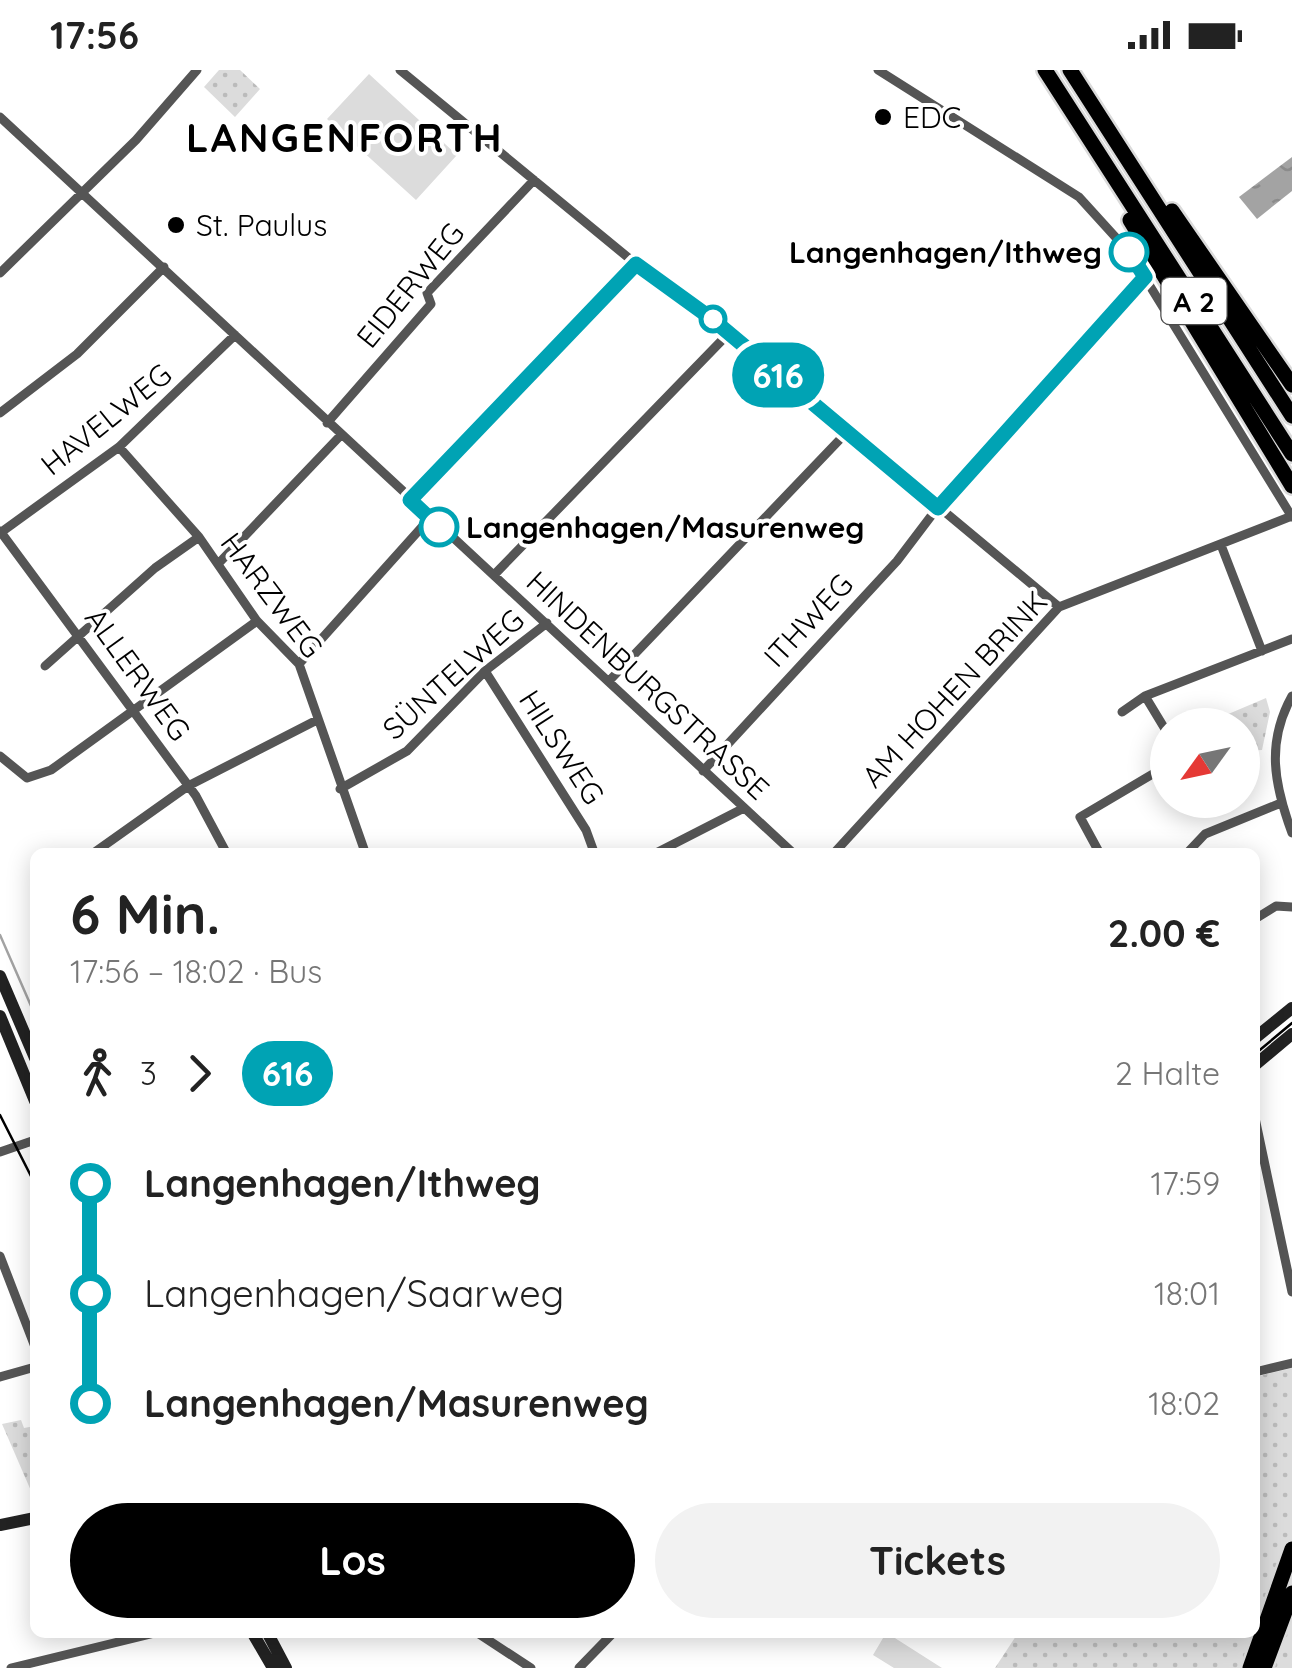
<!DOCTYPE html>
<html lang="de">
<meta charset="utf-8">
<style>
:root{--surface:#fff;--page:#f2f2f2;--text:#222;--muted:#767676;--accent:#000}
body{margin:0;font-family:Quicksand,sans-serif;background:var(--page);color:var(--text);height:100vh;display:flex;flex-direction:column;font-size:38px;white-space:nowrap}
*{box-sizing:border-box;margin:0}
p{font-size:32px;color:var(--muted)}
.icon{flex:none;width:55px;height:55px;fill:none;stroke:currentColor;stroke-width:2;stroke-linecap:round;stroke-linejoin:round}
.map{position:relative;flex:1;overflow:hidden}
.sheet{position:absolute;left:30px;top:778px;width:1230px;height:790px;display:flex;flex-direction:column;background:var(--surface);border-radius:15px;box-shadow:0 5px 25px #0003}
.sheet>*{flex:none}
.badge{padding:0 20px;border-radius:32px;font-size:35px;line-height:65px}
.needle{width:65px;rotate:237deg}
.controls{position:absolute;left:1150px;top:638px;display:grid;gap:20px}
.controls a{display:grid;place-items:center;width:110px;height:110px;border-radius:50%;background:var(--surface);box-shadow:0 5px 25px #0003;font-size:50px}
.map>.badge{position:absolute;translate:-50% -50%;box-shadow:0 0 0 5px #fff}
.legs{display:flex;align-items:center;gap:15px;height:110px;padding:0 40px;font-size:32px}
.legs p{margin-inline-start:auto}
.head{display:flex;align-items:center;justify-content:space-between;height:170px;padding:0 40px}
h1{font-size:55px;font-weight:800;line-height:75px}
.cta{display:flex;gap:20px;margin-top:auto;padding:20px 40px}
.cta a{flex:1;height:115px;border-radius:60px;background:var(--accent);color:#fff;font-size:40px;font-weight:800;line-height:115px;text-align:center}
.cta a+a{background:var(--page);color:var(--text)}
ul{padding:0 40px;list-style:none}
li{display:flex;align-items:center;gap:35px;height:110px;font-size:38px}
li i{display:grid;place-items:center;width:15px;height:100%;margin:0 12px;background:currentColor}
li i::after{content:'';width:25px;height:25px;margin:-12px;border:8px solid;border-radius:50%;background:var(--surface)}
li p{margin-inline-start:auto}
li:first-child i{background:linear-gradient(#0000 50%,currentColor 0)}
li:last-child i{background:linear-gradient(currentColor 50%,#0000 0)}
.status{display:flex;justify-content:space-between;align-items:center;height:70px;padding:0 50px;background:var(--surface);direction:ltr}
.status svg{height:28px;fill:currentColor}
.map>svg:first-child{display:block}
.grass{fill:url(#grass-dots)}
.pitch{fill:#dcdcdc}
.water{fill:url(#water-ripples)}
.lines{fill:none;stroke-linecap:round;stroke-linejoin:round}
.stream{stroke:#a3a3a3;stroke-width:2.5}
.highway-casing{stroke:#dbdbdb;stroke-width:20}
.street{stroke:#555;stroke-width:9}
.secondary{stroke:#222;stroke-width:12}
.highway{stroke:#000;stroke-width:15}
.tram{stroke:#000;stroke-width:2.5}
.line-1-casing{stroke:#fff;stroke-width:22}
.line-1{stroke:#00a3b4;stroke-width:15}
.poi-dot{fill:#000;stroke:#fff;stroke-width:4}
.stop-1-dot{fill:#fff;stroke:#00a3b4;stroke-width:5}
.labels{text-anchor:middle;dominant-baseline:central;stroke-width:8;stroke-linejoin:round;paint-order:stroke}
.shield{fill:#fff;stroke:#4c4c4c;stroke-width:2.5}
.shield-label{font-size:28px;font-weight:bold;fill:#000}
.poi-label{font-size:30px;fill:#000;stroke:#fff;text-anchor:start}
.stop-label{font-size:30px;font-weight:bold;fill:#000;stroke:#fff;text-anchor:end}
.street-label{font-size:30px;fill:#000;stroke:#fff}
.district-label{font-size:40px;font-weight:bold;letter-spacing:2.5px;fill:#000;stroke:#fff}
</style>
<div class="status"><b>17:56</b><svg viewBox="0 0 49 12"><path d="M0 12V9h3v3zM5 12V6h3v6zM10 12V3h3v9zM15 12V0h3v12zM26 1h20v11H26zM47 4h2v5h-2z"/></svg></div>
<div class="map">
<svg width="1292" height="1598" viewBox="0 0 1292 1598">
<defs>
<pattern id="grass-dots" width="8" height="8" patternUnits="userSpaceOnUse" patternTransform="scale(2.5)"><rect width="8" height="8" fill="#dcdcdc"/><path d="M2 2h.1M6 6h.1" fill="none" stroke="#bbb" stroke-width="1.8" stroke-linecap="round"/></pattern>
<pattern id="water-ripples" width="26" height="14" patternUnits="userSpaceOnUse" patternTransform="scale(2.5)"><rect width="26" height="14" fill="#a3a3a3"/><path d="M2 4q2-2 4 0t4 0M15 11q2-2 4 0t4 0" fill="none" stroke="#8b8b8b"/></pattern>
</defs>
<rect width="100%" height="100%" fill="#fff"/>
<path class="grass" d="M219,0H240L260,19L235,47L204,17Z
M1266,628L1270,642L1262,680L1243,681L1242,655H1230L1226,645Z
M1292,1298V1598H995L1018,1563L1255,1562V1307Z
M21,1350L24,1358L35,1356V1430L2,1354Z"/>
<path class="pitch" d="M369,4L457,85L416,130L327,49Z
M886,1563H887L942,1598H894L873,1585Z"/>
<path class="water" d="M1292,87V121L1257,149L1239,127Z"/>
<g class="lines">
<path class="stream" d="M0,865L35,945"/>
<defs>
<path id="highway" d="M1045,0L1292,384
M1070,0L1292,346
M1172,141L1292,315
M1130,150L1292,416
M1250,1598L1292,1479
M1264,1598L1292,1523"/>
</defs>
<use href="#highway" class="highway-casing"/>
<path class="street" d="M400,0L636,194L713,249L1059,537
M878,0L1079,127L1129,182L1292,447
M0,47L792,782
M0,203L136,70L197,0
M0,343L77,284L164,197
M327,353L431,234L427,223L534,110
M119,377L199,467L257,551L299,594L365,782
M410,430L636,194
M0,461L196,726L226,782
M0,463L119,377L235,265
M1221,475L1262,581
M218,494L341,365
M494,505L729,263
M299,594L430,448
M45,596L155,498L199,467
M485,601L586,760L594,782
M609,611L846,363
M1145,626L1168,664
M1292,626C1266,673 1274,714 1292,763
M1122,642L1145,626L1292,569
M0,686L27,708L51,700L257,551
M703,701L897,491L944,429L1145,207
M340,719L407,681L485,601L547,553
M95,782L188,716L317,650
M658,782L744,738
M835,782L1059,537L1292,446
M1099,782L1080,747L1168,695
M1188,782L1205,764L1281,733
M1255,849L1276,836L1292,837
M1255,1048L1292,1222
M0,1082L35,1070
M0,1186L35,1277
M1255,1302L1292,1293
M0,1307L35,1297
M476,1562L531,1598
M11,1598L159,1562
M579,1598L614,1562"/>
<path class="secondary" d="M0,906L35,988
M0,946L35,1031
M1255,968L1292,938
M1255,995L1292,964
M0,1455L35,1448
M252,1562L273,1598
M267,1562L286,1598"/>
<use href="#highway" class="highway"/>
<path class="tram" d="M1255,984L1292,953
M0,1045L35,1114"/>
</g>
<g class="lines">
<defs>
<path id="line-1" d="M439,457L410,430L636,194L712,249L938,438L1145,207L1129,182"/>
</defs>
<use href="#line-1" class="line-1-casing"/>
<use href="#line-1" class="line-1"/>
</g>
<g class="poi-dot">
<circle cx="883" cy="47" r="10"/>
<circle cx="176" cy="155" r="10"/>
</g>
<g class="stop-1-dot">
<circle cx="1129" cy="182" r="18"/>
<circle cx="713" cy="249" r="12"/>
<circle cx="439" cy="457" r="18"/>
</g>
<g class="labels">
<rect class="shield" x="1161.5" y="208" width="65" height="46" rx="8"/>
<g class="shield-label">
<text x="1194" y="231">A 2</text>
</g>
<g class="poi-label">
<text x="903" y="47">EDC</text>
<text x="196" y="155">St. Paulus</text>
</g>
<g class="stop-label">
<text x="1102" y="182">Langenhagen/Ithweg</text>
<text x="466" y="457" text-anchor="start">Langenhagen/Masurenweg</text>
</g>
<g class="street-label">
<text transform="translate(410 215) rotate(-51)">EIDERWEG</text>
<text transform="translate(106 349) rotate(-39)">HAVELWEG</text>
<text transform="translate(272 525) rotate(53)">HARZWEG</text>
<text transform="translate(808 550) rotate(-47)">ITHWEG</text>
<text transform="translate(138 604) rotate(54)">ALLERWEG</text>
<text transform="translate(453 604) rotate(-42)">SÜNTELWEG</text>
<text transform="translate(648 615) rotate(43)">HINDENBURGSTRASSE</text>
<text transform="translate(954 619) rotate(-47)">AM HOHEN BRINK</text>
<text transform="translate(562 677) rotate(57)">HILSWEG</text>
</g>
<g class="district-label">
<text x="345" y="67">LANGENFORTH</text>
</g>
</g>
</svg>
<div class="controls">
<a><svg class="needle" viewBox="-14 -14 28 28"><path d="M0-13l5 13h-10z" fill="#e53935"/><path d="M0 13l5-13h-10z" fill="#767676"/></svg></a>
</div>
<b class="badge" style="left:778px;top:305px;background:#00a3b4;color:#fff">616</b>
<section class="sheet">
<div class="head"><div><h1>6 Min.</h1><p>17:56 – 18:02 · Bus</p></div><b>2.00 €</b></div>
<div class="legs"><svg class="icon" aria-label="walk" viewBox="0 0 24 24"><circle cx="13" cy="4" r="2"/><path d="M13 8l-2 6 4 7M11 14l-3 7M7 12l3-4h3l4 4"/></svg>3<svg class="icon" aria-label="forward" viewBox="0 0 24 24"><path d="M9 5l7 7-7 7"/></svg><b class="badge" style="background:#00a3b4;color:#fff">616</b><p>2 Halte</p></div>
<ul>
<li><i style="color:#00a3b4"></i><b>Langenhagen/Ithweg</b><p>17:59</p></li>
<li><i style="color:#00a3b4"></i><span>Langenhagen/Saarweg</span><p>18:01</p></li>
<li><i style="color:#00a3b4"></i><b>Langenhagen/Masurenweg</b><p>18:02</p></li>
</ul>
<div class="cta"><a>Los</a><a>Tickets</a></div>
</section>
</div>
